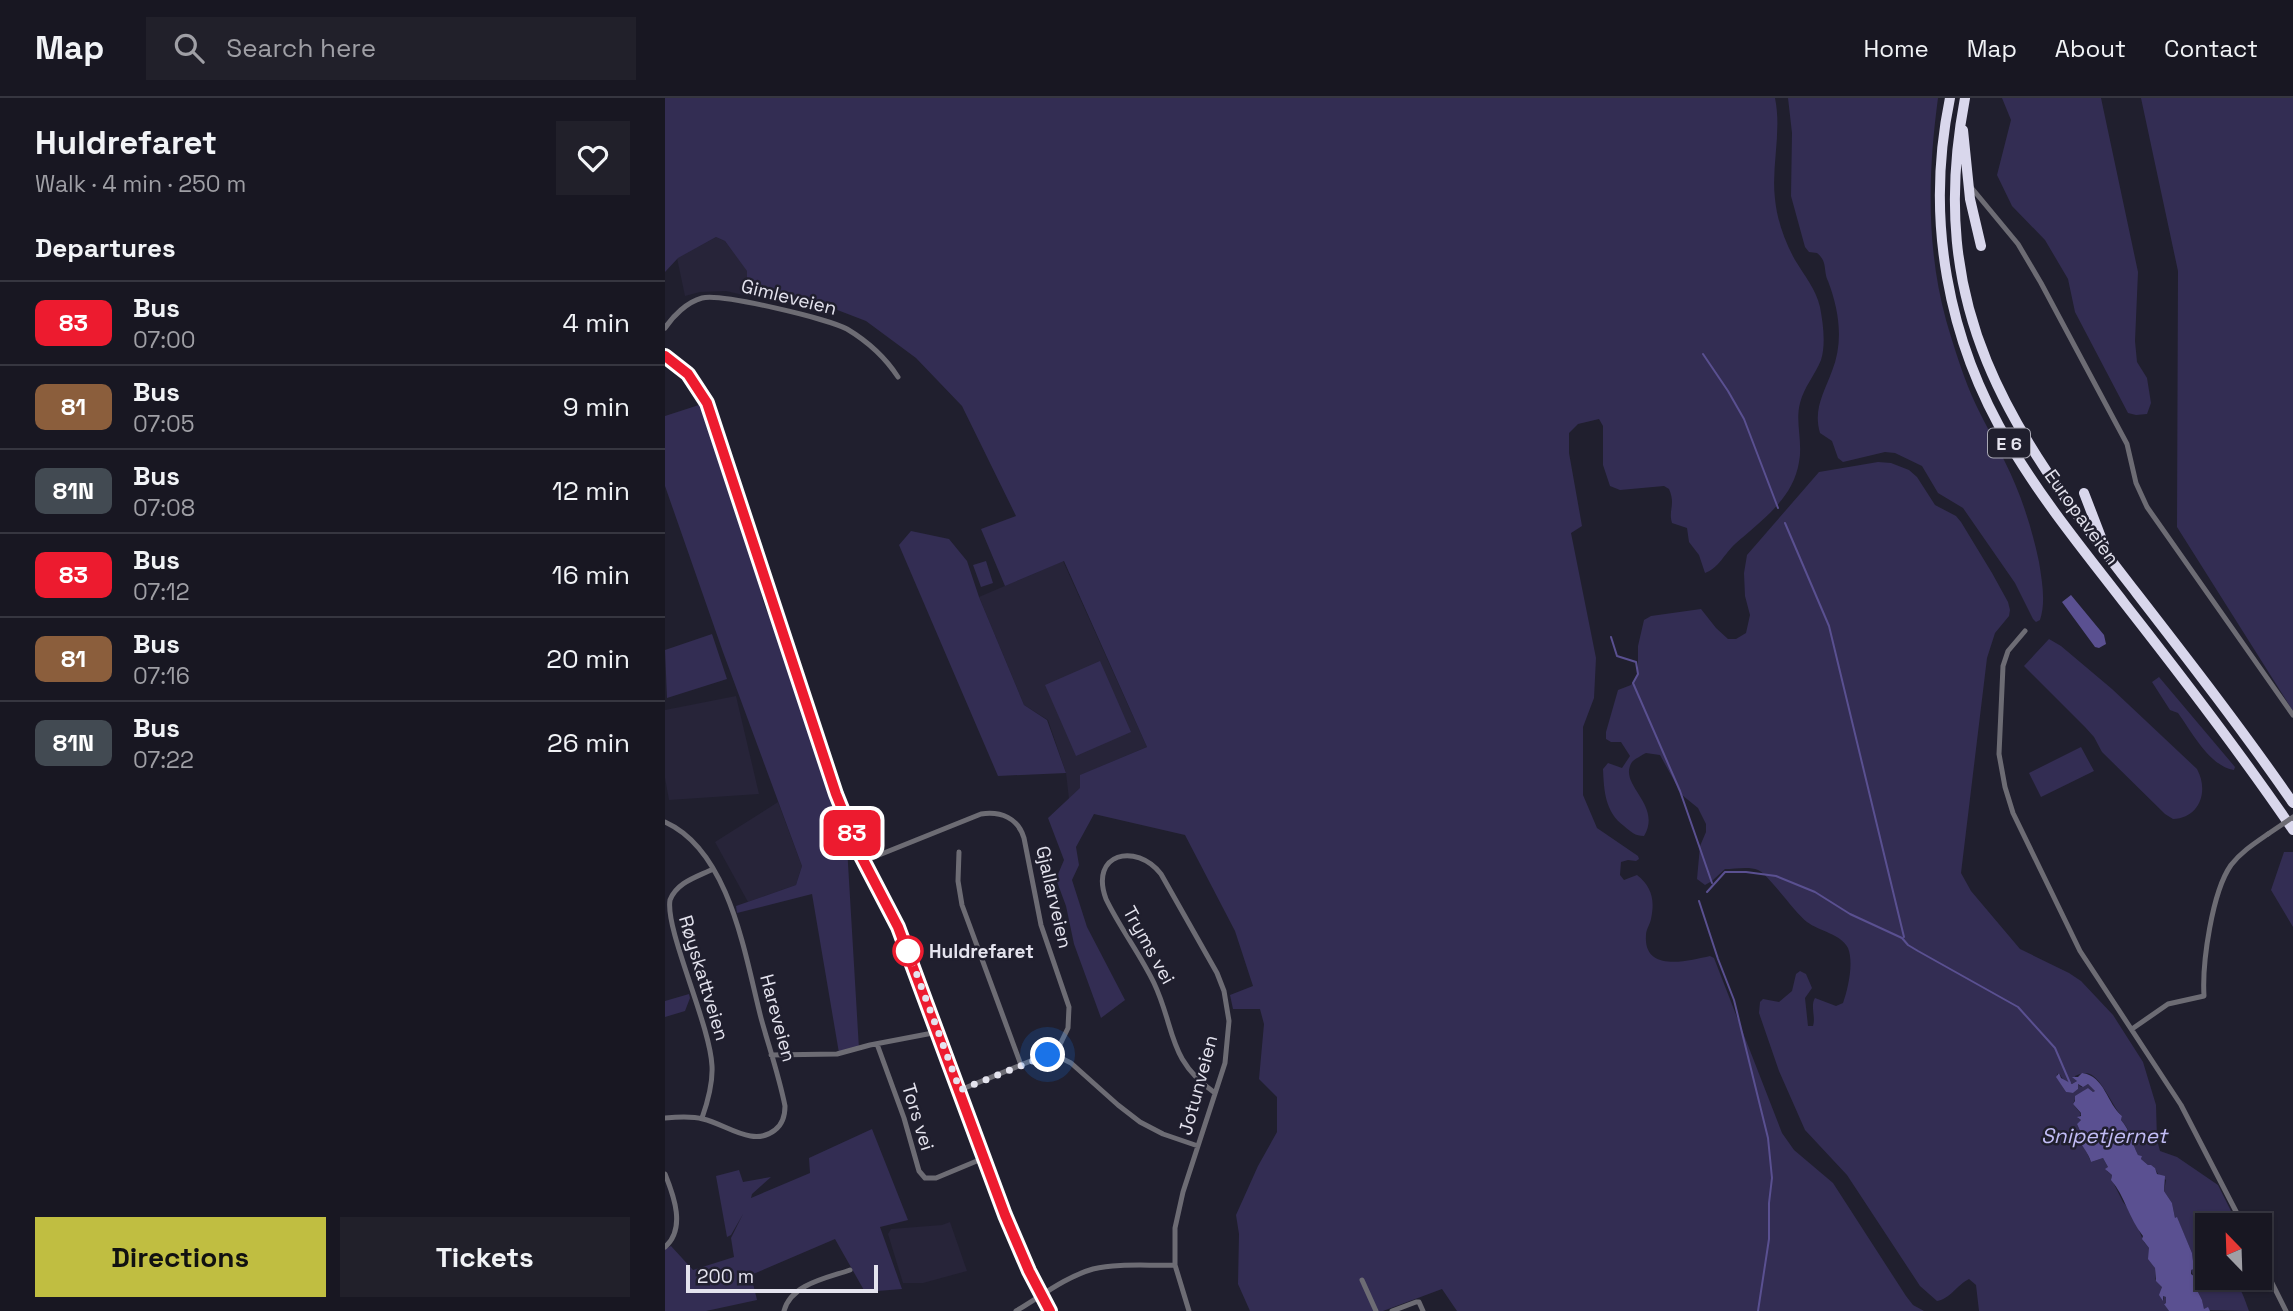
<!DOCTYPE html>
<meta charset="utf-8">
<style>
:root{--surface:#181722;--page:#21202a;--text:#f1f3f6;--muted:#9f9fa5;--line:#363640;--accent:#c0be41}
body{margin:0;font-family:"Space Grotesk",sans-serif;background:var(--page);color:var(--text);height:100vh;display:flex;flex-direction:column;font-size:26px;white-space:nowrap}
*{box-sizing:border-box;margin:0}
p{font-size:23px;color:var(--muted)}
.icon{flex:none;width:38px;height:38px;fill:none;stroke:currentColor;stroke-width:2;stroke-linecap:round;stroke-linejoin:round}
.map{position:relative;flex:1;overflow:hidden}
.sheet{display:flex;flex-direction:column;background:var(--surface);width:665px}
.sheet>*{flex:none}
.badge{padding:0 14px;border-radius:10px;font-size:24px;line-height:46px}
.needle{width:46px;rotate:337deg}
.tools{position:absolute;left:1530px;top:1115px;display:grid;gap:14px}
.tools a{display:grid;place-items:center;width:77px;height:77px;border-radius:0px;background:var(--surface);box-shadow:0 2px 5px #0004,0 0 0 2px var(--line);font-size:35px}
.scale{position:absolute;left:21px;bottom:18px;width:192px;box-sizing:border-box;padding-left:7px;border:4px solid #e4e3ee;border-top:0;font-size:19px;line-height:24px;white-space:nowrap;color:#e4e3ee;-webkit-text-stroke:5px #201f2e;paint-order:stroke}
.you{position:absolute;width:35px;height:35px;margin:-18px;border:5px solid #fff;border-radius:50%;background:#1a73e8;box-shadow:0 0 0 10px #1a73e833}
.map>.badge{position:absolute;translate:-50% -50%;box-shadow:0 0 0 4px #fff}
h2{padding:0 35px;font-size:26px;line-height:63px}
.round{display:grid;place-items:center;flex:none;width:74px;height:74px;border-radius:0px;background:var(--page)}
.head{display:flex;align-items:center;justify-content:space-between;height:119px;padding:0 35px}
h1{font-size:33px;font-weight:600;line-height:52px}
.cta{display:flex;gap:14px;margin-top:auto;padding:14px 35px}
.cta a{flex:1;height:80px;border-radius:0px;background:var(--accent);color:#111;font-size:28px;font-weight:600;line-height:80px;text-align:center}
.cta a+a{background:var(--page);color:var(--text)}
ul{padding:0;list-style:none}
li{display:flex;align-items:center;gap:21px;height:84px;padding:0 35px;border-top:2px solid var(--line)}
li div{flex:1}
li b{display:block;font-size:26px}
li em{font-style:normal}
li .badge{min-width:77px;font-weight:700;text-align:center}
header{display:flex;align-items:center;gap:42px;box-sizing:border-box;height:98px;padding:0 35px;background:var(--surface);border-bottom:2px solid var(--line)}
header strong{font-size:33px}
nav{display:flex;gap:38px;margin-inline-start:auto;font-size:24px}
.search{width:490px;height:63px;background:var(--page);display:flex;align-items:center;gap:18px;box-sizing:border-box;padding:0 24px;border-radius:0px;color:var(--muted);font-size:26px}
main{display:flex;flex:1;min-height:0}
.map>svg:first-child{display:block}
.built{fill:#272439}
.green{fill:#332d53}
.water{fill:#5a5091}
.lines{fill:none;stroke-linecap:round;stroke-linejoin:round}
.stream{stroke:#5a5091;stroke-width:2}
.street{stroke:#6d6c74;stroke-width:5}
.secondary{stroke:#9897a5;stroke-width:8}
.highway{stroke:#d9d7ec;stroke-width:10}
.street-bridge{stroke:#6d6c74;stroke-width:5}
.line-casing{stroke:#fff;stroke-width:16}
.line{stroke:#ed1b2f;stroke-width:10}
.walk{stroke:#e4e3ee;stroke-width:7;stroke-dasharray:0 12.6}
.stop-dot{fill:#fff;stroke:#ed1b2f;stroke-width:3.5}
.labels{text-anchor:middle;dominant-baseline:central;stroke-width:5;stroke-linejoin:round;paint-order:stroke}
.shield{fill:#201f2e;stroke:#a9a8b4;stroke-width:2}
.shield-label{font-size:18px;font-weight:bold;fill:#e4e3ee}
.street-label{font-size:19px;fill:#e4e3ee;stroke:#201f2e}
.stop-label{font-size:19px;font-weight:bold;fill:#e4e3ee;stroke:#201f2e;text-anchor:start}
.water-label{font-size:21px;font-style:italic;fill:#c1bcf5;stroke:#201f2e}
</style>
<header>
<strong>Map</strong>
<div class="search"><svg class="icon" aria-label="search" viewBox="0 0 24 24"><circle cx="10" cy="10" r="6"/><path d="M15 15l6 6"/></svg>Search here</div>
<nav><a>Home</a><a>Map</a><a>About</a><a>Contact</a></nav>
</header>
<main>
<section class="sheet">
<div class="head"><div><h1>Huldrefaret</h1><p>Walk · 4 min · 250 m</p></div><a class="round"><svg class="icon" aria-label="heart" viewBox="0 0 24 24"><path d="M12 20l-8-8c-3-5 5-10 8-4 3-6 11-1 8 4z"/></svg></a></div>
<h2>Departures</h2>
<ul>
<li><span class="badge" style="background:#ed1b2f;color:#fff">83</span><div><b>Bus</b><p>07:00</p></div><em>4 min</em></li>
<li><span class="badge" style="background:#8b5e3c;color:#fff">81</span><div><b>Bus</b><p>07:05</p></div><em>9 min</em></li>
<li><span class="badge" style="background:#424a52;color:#fff">81N</span><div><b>Bus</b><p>07:08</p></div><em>12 min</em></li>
<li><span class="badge" style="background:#ed1b2f;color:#fff">83</span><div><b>Bus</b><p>07:12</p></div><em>16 min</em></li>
<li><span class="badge" style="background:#8b5e3c;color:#fff">81</span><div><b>Bus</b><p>07:16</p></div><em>20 min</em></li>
<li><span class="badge" style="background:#424a52;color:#fff">81N</span><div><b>Bus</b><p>07:22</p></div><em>26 min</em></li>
</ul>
<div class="cta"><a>Directions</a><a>Tickets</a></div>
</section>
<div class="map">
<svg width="1628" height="1213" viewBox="0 0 1628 1213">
<rect width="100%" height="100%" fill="#201f2e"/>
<path class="built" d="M51,139L60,143L92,185L91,200L61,193L35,194L20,198L12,160Z
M398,463L482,649L416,677V690L404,701L401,675L383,622L359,607L314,499Z
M71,598L94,696L4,702L0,680V612Z
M113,704L137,768L131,787L83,804L50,744Z
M285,1124L302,1173L258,1185H238L223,1136L226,1131L277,1127Z"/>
<path class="green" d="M0,0H1110C1117,34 1106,68 1110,101C1112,122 1120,144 1130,162C1139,177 1151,191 1155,209C1158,225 1161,246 1156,262C1150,277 1139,289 1135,305C1130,324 1138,344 1134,364C1128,401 1097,422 1070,446C1060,455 1053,471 1040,475L1034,457L1024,444L1022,430L1007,425C1003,412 1011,407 1004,391L999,388L955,392L945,388L938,367V328L934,321L913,326L904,335V355L917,428L906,435L931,560L929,600L918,629V697L932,730L973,758L974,761L971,763L963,762L956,764L955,777L959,782L972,777C987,789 990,802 986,821C985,826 981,832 981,837C978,875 1023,863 1045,858L1049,860L1117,1035L1129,1052L1168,1085L1241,1198L1248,1207L1259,1213H792L777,1191L718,1213H585L573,1186L574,1136L571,1117L593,1068L612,1034V999L594,981L599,926L595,911H568L565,897L588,888L570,833L520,737L429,716L411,749L414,767L407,782L422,829L460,902L436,920L409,846L401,808L391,781L399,762L383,720L415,690V677L482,649L399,463L340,488L316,431L351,418L297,308L251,260L201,223L162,208L101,196L92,185L82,181V173L60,143L51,139L13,160L0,174Z
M1123,0H1273C1263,74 1261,149 1281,222C1289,249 1299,282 1311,307C1320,326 1331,345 1340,364C1356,396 1367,430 1374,464C1377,483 1381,504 1375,522L1371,524L1368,521L1350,485L1298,410L1273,395L1257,368L1230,355L1220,354L1178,364L1173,360L1167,343L1155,335C1148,311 1159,295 1167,273C1179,243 1174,212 1163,183C1158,172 1163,164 1152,155L1144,154L1140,149L1126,98L1127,35Z
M1337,0H1436L1473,174L1470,243L1472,264L1482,280L1486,305L1482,316L1471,317L1463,315L1410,214L1403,181L1380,142L1347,108L1332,77L1346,22Z
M1476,0H1628V613L1512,429L1513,173Z
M37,306L96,485C94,505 109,525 116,543L181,732L194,951L174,955L147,796L72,815L71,808L131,787L137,768L58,554L0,388V318Z
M1213,364L1226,365L1244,372L1252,379L1270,407L1291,418L1296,424L1327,475L1343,504L1345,512L1344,518L1330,535L1322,560L1296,775L1306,793L1355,851L1404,875L1416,883L1448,917L1478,964L1491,1007L1492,1042L1495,1053L1512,1059L1553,1087L1570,1121L1566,1127H1542V1180C1573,1180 1574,1185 1584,1213L1539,1212L1537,1202L1530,1188L1533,1185L1537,1187V1183L1533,1180H1529L1526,1172L1529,1171L1527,1155L1512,1120H1510L1507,1105L1499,1093L1501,1082L1493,1076L1489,1069L1483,1067L1476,1061L1477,1058L1473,1057C1467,1045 1466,1032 1456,1022L1457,1018C1447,1009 1435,974 1420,975C1416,975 1413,977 1410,978L1412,983L1407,986L1399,983L1394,975L1392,976V980L1401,994L1408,995L1413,991L1412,985L1416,989L1423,986L1430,993L1428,994L1423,990L1411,999L1408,1006L1416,1016L1413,1020L1416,1022L1412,1026L1416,1035L1413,1038L1411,1033L1409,1034L1417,1044L1426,1064L1438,1060L1443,1069L1442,1073L1447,1077L1446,1080L1458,1104L1466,1114L1479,1144L1484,1150V1155L1490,1170V1181L1497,1188L1496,1198L1499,1202L1498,1198L1501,1199V1205H1499L1504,1213H1314L1311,1187L1304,1181C1292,1187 1285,1201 1272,1203L1255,1188L1182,1077L1140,1032L1114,973L1094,915L1095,904L1098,901L1114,904L1127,893L1131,876L1135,873L1141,876L1147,890L1140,900L1143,928H1148C1151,919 1145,908 1150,900L1171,908L1178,905C1183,891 1189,865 1183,850C1176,836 1154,833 1142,824C1130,815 1102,775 1093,772C1084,768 1070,771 1060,771L1047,783L1040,787L1032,781L1035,748L1041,734V726L1033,710L1017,697L995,657L981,655C977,657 970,661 967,664C952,687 998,706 979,738C970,738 966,734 959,728C940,714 939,693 938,671L943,665L957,670L965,658L956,644H946L941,641V634L953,592L966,587L973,576V548L979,522L986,518L1036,511L1051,530L1063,541H1071L1081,535L1085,517L1080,498L1079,475L1082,457L1154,374Z
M246,433L284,441L302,463L314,499L359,607L382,622L401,675L333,678L234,447Z
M321,463L328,485L316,489L308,467Z
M47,536L62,581L2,600L0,552Z
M1384,541L1396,548L1447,591L1532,671C1544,693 1535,720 1508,721L1500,716L1437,654L1429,639L1420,629L1359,568Z
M435,563L466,634L411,658L380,587Z
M1494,579L1570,669L1569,672C1544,668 1527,634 1513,615L1505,612L1487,584Z
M1416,649L1429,673L1376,699L1364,675Z
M1619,754H1628V829L1606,792Z
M24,896L25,900L20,913L0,919V903Z
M207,1031L243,1122L215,1129L237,1191L200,1194L170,1141L86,1177L92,1202L41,1213H0V1151L6,1148L28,1172L69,1159L66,1140L78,1116L66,1137L62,1139L51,1078L74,1072L78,1084L106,1079L87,1096L86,1100L145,1075L144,1060Z"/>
<path class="water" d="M1406,497L1439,537L1441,546L1434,550L1430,549L1397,504Z
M1394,975L1396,980L1407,986L1412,983L1407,979H1413L1417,975C1440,978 1442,1006 1457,1018L1456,1022C1465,1032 1467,1045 1473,1057L1477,1058L1476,1061L1483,1067H1486L1490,1070L1492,1076L1500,1078L1499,1093L1507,1105L1510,1120L1512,1119L1527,1155L1529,1171L1526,1172V1176L1538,1185L1530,1188L1537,1202L1539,1211L1543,1209L1545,1213H1504L1499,1206L1501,1205V1199L1498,1198V1203L1494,1197L1497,1189L1491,1183L1490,1170L1483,1161L1484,1150L1477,1141L1478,1138C1464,1121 1460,1098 1446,1082L1447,1077L1440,1071L1443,1069L1438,1060L1426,1064C1424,1056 1413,1042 1409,1034L1411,1033L1413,1038L1416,1035L1412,1026L1416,1022L1412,1019L1416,1018V1015L1408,1006L1410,1003V998L1423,990L1428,994L1430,993L1423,986L1418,989L1413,986V991L1408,995L1401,994L1391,979Z"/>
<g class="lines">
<path class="stream" d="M1038,256L1063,293L1079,321L1113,410
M1120,425L1164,528L1239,839
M946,539L952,558L971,564L973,576L968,585L1015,693L1047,785
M1042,794L1060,774H1081L1111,778L1150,794L1185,816L1237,840L1243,847L1253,853L1353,909L1390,950L1405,985
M1034,803L1053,861L1069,902L1103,1040L1107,1080L1104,1105V1141L1093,1213"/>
<path class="street" d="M1305,88L1353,146L1376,185L1462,346L1471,385L1482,409L1628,617
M0,230C8,218 22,204 37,200C56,195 164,221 182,231C202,243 220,259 233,279
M1360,533L1343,553L1338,568L1334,656L1340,689L1348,715L1415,853L1516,1007L1578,1127
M0,724C65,753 80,858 96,920C104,949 114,978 120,1008C120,1017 118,1026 110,1032C88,1050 61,1026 38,1021C27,1018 11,1019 0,1020
M294,754L293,783L297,807L356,967
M199,763L316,716C336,713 353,720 359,740L376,827L404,909L403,930L390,957
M1467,931L1503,906L1539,898C1537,865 1547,794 1566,767C1576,754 1590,745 1603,736
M212,946L239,1020L254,1073L260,1080H271L319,1060
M106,957L172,956L205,947L273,934
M295,992L373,960L390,957L406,965L453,1007L475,1024L498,1036L533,1048
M37,1020C43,1003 48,986 47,968C45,926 0,832 5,802C12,784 32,779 48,771
M0,1076C9,1098 21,1131 0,1149
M1594,1159L1621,1213
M697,1182L711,1213
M119,1213C126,1186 162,1180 185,1172
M351,1213C375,1199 400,1179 428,1171C453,1165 483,1168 510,1167
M524,1213L510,1167V1130L518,1094L560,965L564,923L559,893L552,875L496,776C471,744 424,755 441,801C455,830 475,856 489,885C511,932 502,961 550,995
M727,1213L751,1204H754L758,1213"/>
<path class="secondary" d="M0,258L23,277L42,305L171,696L199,763L237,838L343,1125L364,1173L385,1213"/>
<path class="highway" d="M1285,0C1260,120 1282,242 1345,347C1378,403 1420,454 1460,506C1518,580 1575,654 1628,732
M1300,0C1260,210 1343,330 1466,488C1521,559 1577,631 1628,705
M1298,32L1305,101L1316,148
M1419,395L1439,447"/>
<path class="street-bridge" d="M1603,736L1628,719"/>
</g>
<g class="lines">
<defs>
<path id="line" d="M0,258L23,276L42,305L171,696L196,758L233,829L340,1117L364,1173L385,1213"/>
</defs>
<use href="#line" class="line-casing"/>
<use href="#line" class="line"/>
<path class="walk" d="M243,853L295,992L383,957"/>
</g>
<circle class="stop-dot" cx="243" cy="853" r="14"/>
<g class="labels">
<rect class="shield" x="1323" y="330.5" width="42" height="29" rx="5"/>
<g class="shield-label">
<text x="1344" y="345">E 6</text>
</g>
<g class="street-label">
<text transform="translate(124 199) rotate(14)">Gimleveien</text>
<text transform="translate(1417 419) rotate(54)">Europaveien</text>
<text transform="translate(389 799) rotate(77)">Gjallarveien</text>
<text transform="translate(484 847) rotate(61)">Tryms vei</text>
<text transform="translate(39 880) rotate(73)">Røyskattveien</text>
<text transform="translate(113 920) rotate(75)">Hareveien</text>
<text transform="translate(533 987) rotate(-75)">Jotunveien</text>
<text transform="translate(253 1019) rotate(73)">Tors vei</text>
</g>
<g class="stop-label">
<text x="264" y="853">Huldrefaret</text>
</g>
<g class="water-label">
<text x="1439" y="1037">Snipetjernet</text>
</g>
</g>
</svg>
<div class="tools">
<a><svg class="needle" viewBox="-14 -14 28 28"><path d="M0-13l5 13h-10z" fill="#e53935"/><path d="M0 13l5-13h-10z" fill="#9f9fa5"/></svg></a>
</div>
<div class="scale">200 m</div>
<div class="you" style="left:383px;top:957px"></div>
<b class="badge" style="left:187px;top:735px;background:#ed1b2f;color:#fff">83</b>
</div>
</main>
